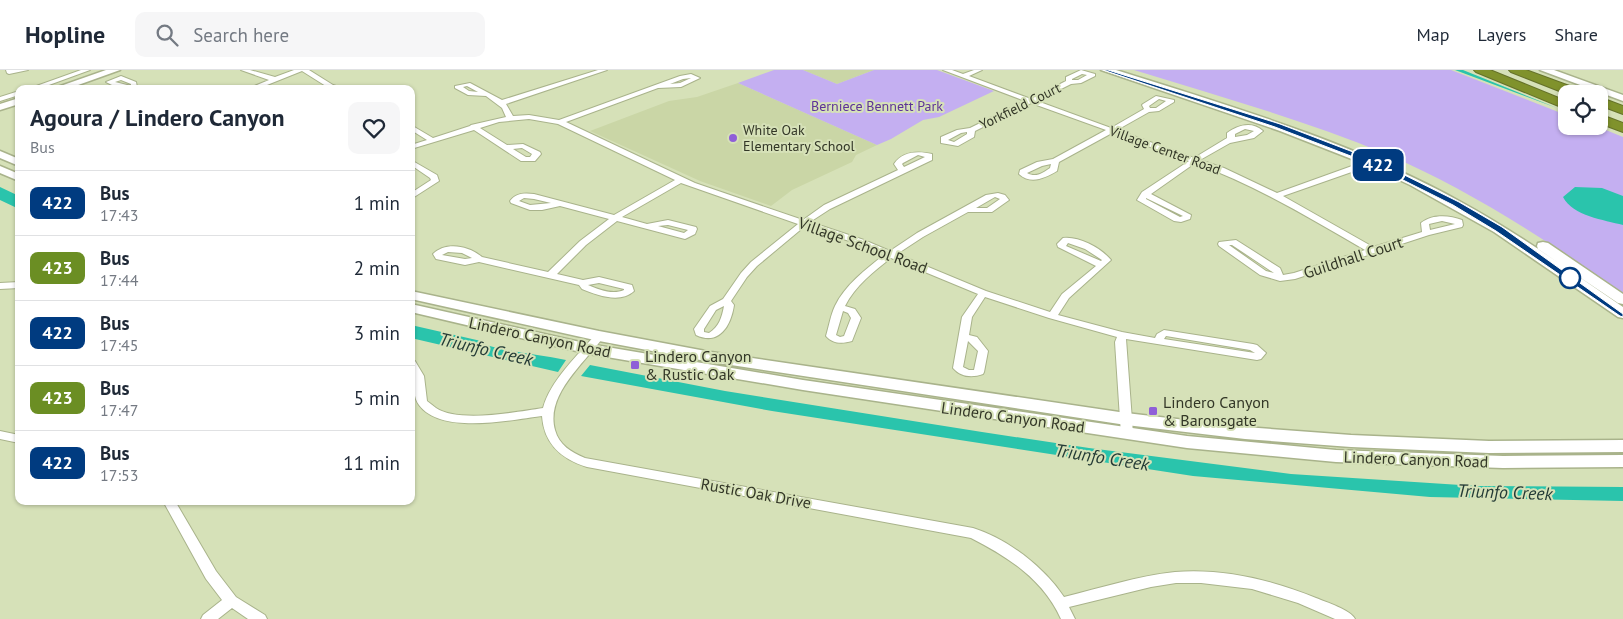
<!DOCTYPE html>
<style>
:root{--surface:#fff;--page:#f6f6f7;--text:#1f2937;--muted:#747a83;--line:#e0e1e3}
body{margin:0;font-family:"PT Sans",sans-serif;background:var(--page);color:var(--text);height:100vh;display:flex;flex-direction:column;font-size:19px;white-space:nowrap}
*{box-sizing:border-box;margin:0}
p{font-size:16px;color:var(--muted)}
.icon{flex:none;width:28px;height:28px;fill:none;stroke:currentColor;stroke-width:2;stroke-linecap:round;stroke-linejoin:round}
.map{position:relative;flex:1;overflow:hidden}
.panel{position:absolute;left:15px;top:15px;width:400px;height:420px;display:flex;flex-direction:column;background:var(--surface);border-radius:10px;box-shadow:0 1px 4px #0004}
.panel>*{flex:none}
.badge{padding:0 10px;border-radius:8px;font-size:18px;line-height:32px}
.controls{position:absolute;left:1558px;top:15px;display:grid;gap:10px}
.controls a{display:grid;place-items:center;width:50px;height:50px;border-radius:10px;background:var(--surface);box-shadow:0 1px 4px #0004;font-size:25px}
.map>.badge{position:absolute;translate:-50% -50%;box-shadow:0 0 0 2px #fff}
.round{display:grid;place-items:center;flex:none;width:52px;height:52px;border-radius:10px;background:var(--page)}
.headline{display:flex;align-items:center;justify-content:space-between;height:85px;padding:0 15px}
h1{font-size:24px;font-weight:800;line-height:38px}
ul{padding:0;list-style:none}
li{display:flex;align-items:center;gap:15px;height:65px;padding:0 15px;border-top:1px solid var(--line)}
li div{flex:1}
li b{display:block;font-size:19px}
li em{font-style:normal}
li .badge{min-width:55px;font-weight:700;text-align:center}
header{display:flex;align-items:center;gap:30px;box-sizing:border-box;height:70px;padding:0 25px;background:var(--surface);border-bottom:1px solid var(--line)}
header strong{font-size:24px}
nav{display:flex;gap:28px;margin-inline-start:auto;font-size:18px}
.search{width:350px;height:45px;background:var(--page);display:flex;align-items:center;gap:12px;box-sizing:border-box;padding:0 18px;border-radius:10px;color:var(--muted);font-size:19px}
.map>svg:first-child{display:block}
.built{fill:#cad6a6}
.green{fill:#c4aff1}
.water{fill:#2ac4ac}
.lines{fill:none;stroke-linecap:round;stroke-linejoin:round}
.street-casing{stroke:#a9b38b;stroke-width:2}
.secondary-casing{stroke:#a9b38b;stroke-width:3}
.highway-casing{stroke:#65722a;stroke-width:2}
.street{fill:#fff;fill-rule:evenodd}
.secondary{fill:#fff;fill-rule:evenodd}
.highway{fill:#80922c;fill-rule:evenodd}
.line{fill:#003b80;stroke:#fff}
.poi-dot{fill:#8f5fd8;stroke:#d6e1b8;stroke-width:2}
.stop-dot{fill:#fff;stroke:#003b80;stroke-width:2.5}
.labels{text-anchor:middle;dominant-baseline:central;stroke-width:4;stroke-linejoin:round;paint-order:stroke}
.far-park-label{font-size:14px;fill:#5e3398;stroke:#d6e1b8}
.far-street-label{font-size:14px;fill:#333727;stroke:#d6e1b8}
.far-poi-label{font-size:14px;fill:#333727;stroke:#d6e1b8;text-anchor:start}
.street-label{font-size:16px;fill:#333727;stroke:#d6e1b8}
.poi-label{font-size:16px;fill:#333727;stroke:#d6e1b8;text-anchor:start}
.water-label{font-size:18px;font-style:italic;fill:#243b36;stroke:#d6e1b8}
</style>
<header>
<strong>Hopline</strong>
<div class="search"><svg class="icon" aria-label="search" viewBox="0 0 24 24"><circle cx="10" cy="10" r="6"/><path d="M15 15l6 6"/></svg>Search here</div>
<nav><a>Map</a><a>Layers</a><a>Share</a></nav>
</header>
<div class="map">
<svg width="1623" height="549" viewBox="0 0 1623 549">
<rect width="100%" height="100%" fill="#d6e1b8"/>
<path class="built" d="M803,0H874L837,14Z
M738,13L877,75L856,85L852,92L792,120L771,136L700,111L590,61L669,31L697,27Z"/>
<path class="green" d="M774,0H803L837,14L874,0H937L994,21L939,47L923,50L891,69L877,75L738,13Z
M1134,0H1451L1566,45V56H1596L1623,67V224C1548,171 1470,120 1386,84C1304,50 1218,26 1134,0Z"/>
<path class="water" d="M1455,0H1463L1557,38Z
M0,117L19,126V139L0,130Z
M1575,117L1602,118L1623,126V155C1604,150 1573,146 1563,127Z
M411,255L481,271L483,274C510,283 539,284 566,290L558,302L411,268Z
M590,295L725,321L982,362L1089,378L1291,404L1476,416L1623,417V431L1430,427L1193,406L772,341L581,306Z"/>
<g class="lines">
<defs>
<path id="street" d="M6,0H28L9,4L7,3Z
M81,0H90L38,19H28Z
M241,0H250L275,7L294,0H309L333,15L345,19L329,18L302,1L257,19H247L269,10Z
M598,0H607L506,34L513,46L529,45L559,50L680,6L691,4L700,8L681,17L658,18L566,52L695,113L803,150L824,135L898,100L894,94C903,81 918,81 932,84V90L830,139L810,152L864,170L890,181L917,163L986,125L998,123L1005,125L1009,130L992,142H968L923,167L897,184L986,221L1050,242L1062,224L1096,196L1058,177L1057,174L1063,168C1079,166 1101,178 1111,190L1069,228L1058,245L1122,262L1155,268L1157,264L1164,260L1253,274L1257,275L1266,283L1261,289L1257,290L1126,269L1133,364L1131,367H1123L1121,364L1115,272L1117,267L1049,248L985,227L972,247L969,265L977,267L988,281L984,302L983,304C972,308 961,307 953,298L962,247L978,224L891,188C874,201 855,216 845,236L855,239L861,248L852,271C842,274 833,274 826,266C829,256 831,244 835,236C845,215 866,199 884,185L858,174L805,156L757,196L747,207L731,231L734,235C731,256 719,276 696,265L694,259L710,236L723,229L741,203L751,192L798,154L681,113L622,147L647,154L668,150L696,157L697,159L695,164L685,169L617,151L586,175L557,204L583,210L599,207L632,215L634,221C620,234 597,225 582,219L579,215L479,192L465,195L436,189L433,184C446,171 469,176 482,187L548,202L580,171L609,149L560,136L542,140H530L511,133L510,131C516,123 524,123 534,124L614,145L675,110L558,54L529,49L499,52L480,58L507,75L523,74L540,82L541,84L535,91H521L474,60L411,79V75L427,70L411,60V55L433,68L470,56L471,55L506,47L502,38L486,26L468,25L455,18V16L470,13L502,30ZM691,8L680,13L670,14L683,9ZM467,16L478,22L469,21L463,17ZM522,78L532,84L530,87H526L513,79ZM918,85L925,87L904,97L902,94L903,93ZM995,127L1000,129L987,138H976ZM524,128L534,129L551,133L530,135L519,131ZM668,155L688,160L684,163L658,156ZM1068,173L1085,179L1102,190L1101,191L1066,176ZM448,182L462,183L472,188L465,189L442,185ZM599,213L624,219V220C613,225 599,220 588,215ZM724,236C722,247 719,257 709,263L704,262V259L716,240ZM843,241L848,243L851,248L844,266L840,267L836,265ZM1166,266L1250,280L1255,283L1164,269ZM968,271L978,281L974,300H969L963,297Z
M943,0H952L963,4L974,0H982L969,6L1031,29L1066,11V7L1081,0L1095,4V6L1081,13L1071,14L1037,31L1111,58L1144,39L1142,35L1143,34L1156,26L1174,30V32L1159,41L1149,42L1117,60L1194,88L1227,68V63C1238,55 1252,51 1263,61L1254,68L1230,73L1200,90L1224,98L1277,123L1377,87H1383V91L1283,126L1373,177L1422,162L1421,153C1432,144 1449,145 1462,150L1463,155L1462,157L1429,165L1295,209L1280,211L1260,205L1219,176L1218,174L1219,172L1236,170L1280,198L1283,205L1294,203L1365,180C1310,148 1255,115 1195,93L1151,124L1191,145L1190,149L1181,152L1174,151L1137,130L1142,122L1189,91L1112,63L1059,92L1057,101C1045,108 1031,115 1019,104L1020,100L1037,92L1053,89L1106,60L1031,33L975,61L974,67L958,76L941,73V67L957,60L970,58L1025,31ZM1082,4L1087,5L1078,10H1072V9ZM1159,29L1166,31L1156,38H1150L1149,36ZM1245,59L1254,61L1247,65L1235,67V64ZM967,62V64L954,72L948,70L961,63ZM1051,94L1050,98C1043,103 1036,108 1027,103L1042,96ZM1146,128L1183,146L1180,147L1146,129ZM1442,151L1455,154L1430,160L1429,154ZM1229,175H1232L1274,203L1266,201Z
M121,6L136,12L137,17L142,19H120L106,12ZM121,10L131,14V16L115,12Z
M19,21V25L0,31V27Z
M411,90L437,105L439,111L411,129V123L431,110L430,108L411,95Z
M19,212V218L0,219V213Z
M599,263L604,266C586,292 545,324 555,360C559,375 571,382 585,388L973,458C1008,469 1044,497 1064,527C1101,518 1137,506 1175,502C1222,498 1272,510 1316,528C1326,532 1351,540 1355,549H1335L1298,533L1252,519L1201,513H1176L1151,517L1069,537L1075,549H1061C1043,509 1008,487 971,468L587,397C561,389 544,374 542,346C510,350 441,365 419,335C413,327 415,318 414,309C413,302 411,297 411,290L415,291L424,306L427,331C430,333 433,336 436,338C458,353 517,342 543,338C550,311 578,285 596,264Z
M0,361L19,365V373L0,369Z
M163,431H175L216,501L236,527L265,545L267,549H248L232,538L218,549H201L203,545L222,530L206,509Z"/>
<path id="secondary" d="M106,0H120L67,19H52Z
M1101,0H1116C1233,37 1353,72 1461,132C1518,163 1570,201 1623,237V248L1618,247L1494,162L1410,115L1367,95L1280,61Z
M1540,0H1554L1623,25V31Z
M19,28V34L0,40V34Z
M0,81L19,89V96L0,88Z
M0,96L19,104V111L0,103Z
M1543,172L1548,173L1623,224V234L1618,233L1538,179L1537,176L1538,173Z
M411,221L599,261L711,282L1126,343L1245,357L1351,365L1489,371L1623,370V382L1489,383L1351,377L1245,369L1126,355L711,292L599,271L411,229Z
M411,234L589,274L803,310L1187,366L1336,380L1503,386L1623,385V397L1503,398L1336,392L1187,378L803,320L589,284L411,242Z"/>
<path id="highway" d="M1474,0H1490L1566,31V39L1476,2Z
M1509,0H1526L1583,21L1585,24H1567L1511,2Z
M1599,27L1623,36V44L1599,35Z
M1599,44L1623,53V62L1599,53Z"/>
</defs>
<use href="#street" class="street-casing"/>
<use href="#secondary" class="secondary-casing"/>
<use href="#highway" class="highway-casing"/>
<use href="#street" class="street"/>
<use href="#secondary" class="secondary"/>
<use href="#highway" class="highway"/>
</g>
<path class="line" d="M1103,0H1108L1280,54L1374,90L1459,132L1502,157L1623,244V247L1620,246L1496,161L1453,135L1369,93L1275,57Z"/>
<g class="poi-dot">
<circle cx="733" cy="68" r="5"/>
<rect x="630" y="290" width="10" height="10" rx="2.5"/>
<rect x="1148" y="336" width="10" height="10" rx="2.5"/>
</g>
<circle class="stop-dot" cx="1570" cy="208" r="10"/>
<g class="labels">
<g class="far-park-label">
<text x="877" y="36">Berniece Bennett Park</text>
</g>
<g class="far-street-label">
<text transform="translate(1020 36) rotate(-26)">Yorkfield Court</text>
<text transform="translate(1165 80) rotate(20)">Village Center Road</text>
</g>
<g class="far-poi-label">
<text x="743" y="60">White Oak<tspan x="743" dy="16">Elementary School</tspan></text>
</g>
<g class="street-label">
<text transform="translate(863 175) rotate(20)">Village School Road</text>
<text transform="translate(1353 187) rotate(-18)">Guildhall Court</text>
<text transform="translate(540 267) rotate(12)">Lindero Canyon Road</text>
<text transform="translate(1013 347) rotate(8)">Lindero Canyon Road</text>
<text transform="translate(1416 389) rotate(2)">Lindero Canyon Road</text>
<text transform="translate(756 423) rotate(10)">Rustic Oak Drive</text>
</g>
<g class="poi-label">
<text x="645" y="286">Lindero Canyon<tspan x="645" dy="18">&amp; Rustic Oak</tspan></text>
<text x="1163" y="332">Lindero Canyon<tspan x="1163" dy="18">&amp; Baronsgate</tspan></text>
</g>
<g class="water-label">
<text transform="translate(486 279) rotate(13)">Triunfo Creek</text>
<text transform="translate(1102 387) rotate(9)">Triunfo Creek</text>
<text transform="translate(1505 422) rotate(2)">Triunfo Creek</text>
</g>
</g>
</svg>
<div class="controls">
<a><svg class="icon" aria-label="locate" viewBox="0 0 24 24"><circle cx="12" cy="12" r="6"/><path d="M12 2v4M12 18v4M2 12h4M18 12h4"/></svg></a>
</div>
<b class="badge" style="left:1378px;top:95px;background:#003b80;color:#fff">422</b>
<section class="panel">
<div class="headline"><div><h1>Agoura / Lindero Canyon</h1><p>Bus</p></div><a class="round"><svg class="icon" aria-label="heart" viewBox="0 0 24 24"><path d="M12 20l-8-8c-3-5 5-10 8-4 3-6 11-1 8 4z"/></svg></a></div>
<ul>
<li><span class="badge" style="background:#003b80;color:#fff">422</span><div><b>Bus</b><p>17:43</p></div><em>1 min</em></li>
<li><span class="badge" style="background:#6b8e23;color:#fff">423</span><div><b>Bus</b><p>17:44</p></div><em>2 min</em></li>
<li><span class="badge" style="background:#003b80;color:#fff">422</span><div><b>Bus</b><p>17:45</p></div><em>3 min</em></li>
<li><span class="badge" style="background:#6b8e23;color:#fff">423</span><div><b>Bus</b><p>17:47</p></div><em>5 min</em></li>
<li><span class="badge" style="background:#003b80;color:#fff">422</span><div><b>Bus</b><p>17:53</p></div><em>11 min</em></li>
</ul>
</section>
</div>
